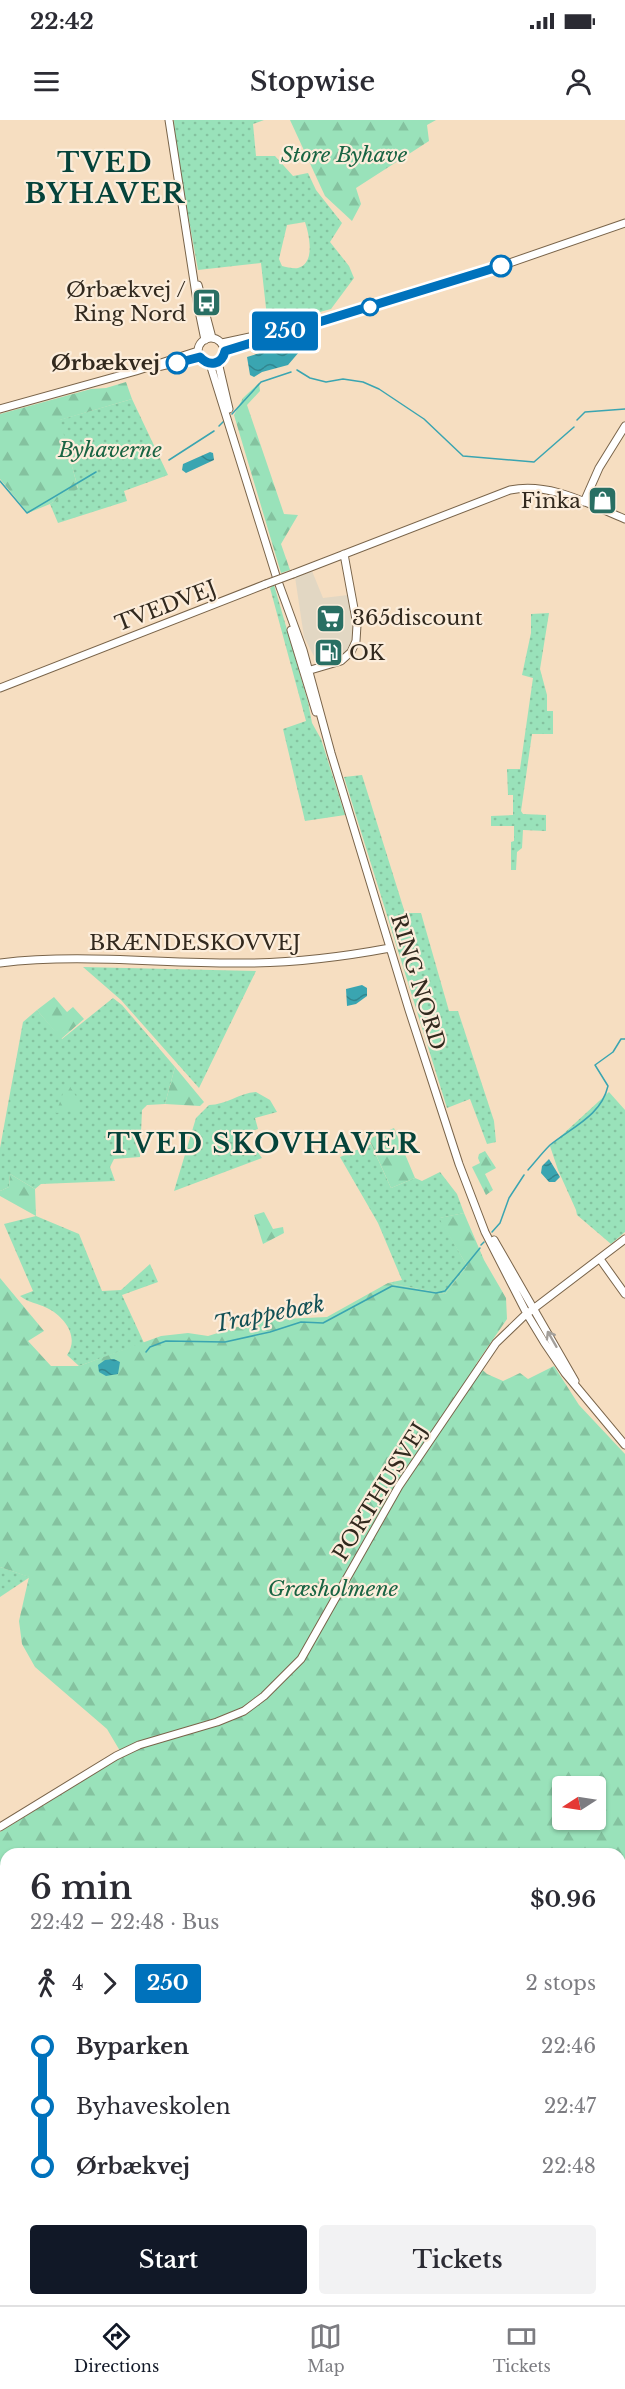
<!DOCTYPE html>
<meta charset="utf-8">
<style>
:root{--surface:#fff;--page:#f2f2f3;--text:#2b2b33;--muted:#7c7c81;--line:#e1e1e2;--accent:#111827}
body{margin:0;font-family:"Libre Baskerville",serif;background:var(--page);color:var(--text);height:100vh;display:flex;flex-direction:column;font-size:22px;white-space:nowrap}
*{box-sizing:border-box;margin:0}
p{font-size:20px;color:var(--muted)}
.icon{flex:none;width:33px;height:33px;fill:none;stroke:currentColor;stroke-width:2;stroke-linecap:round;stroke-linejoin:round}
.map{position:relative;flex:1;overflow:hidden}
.drawer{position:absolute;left:0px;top:1728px;width:626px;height:458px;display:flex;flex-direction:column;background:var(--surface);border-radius:18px 18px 0 0;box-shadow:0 2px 4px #0004}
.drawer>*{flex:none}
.badge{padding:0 12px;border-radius:4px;font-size:21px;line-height:39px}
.needle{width:39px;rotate:258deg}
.buttons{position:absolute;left:552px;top:1656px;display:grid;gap:12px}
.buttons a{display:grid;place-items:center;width:54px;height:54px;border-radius:6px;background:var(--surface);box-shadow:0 2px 4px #0004;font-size:30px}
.map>.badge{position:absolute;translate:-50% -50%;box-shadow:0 0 0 3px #fff}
.legs{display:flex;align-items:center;gap:9px;height:66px;padding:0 30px;font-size:20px}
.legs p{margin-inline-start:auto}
.headline{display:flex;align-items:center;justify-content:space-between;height:102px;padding:0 30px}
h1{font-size:33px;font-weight:600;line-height:45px}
.primary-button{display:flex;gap:12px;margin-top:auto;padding:12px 30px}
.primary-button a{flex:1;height:69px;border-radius:6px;background:var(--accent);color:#fff;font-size:24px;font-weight:600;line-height:69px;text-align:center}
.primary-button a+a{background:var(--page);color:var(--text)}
ul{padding:0 30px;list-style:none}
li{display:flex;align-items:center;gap:21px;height:60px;font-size:22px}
li i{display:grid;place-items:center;width:9px;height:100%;margin:0 8px;background:currentColor}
li i::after{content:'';width:15px;height:15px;margin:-8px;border:4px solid;border-radius:50%;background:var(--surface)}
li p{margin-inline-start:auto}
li:first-child i{background:linear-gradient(#0000 50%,currentColor 0)}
li:last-child i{background:linear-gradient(currentColor 50%,#0000 0)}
.status{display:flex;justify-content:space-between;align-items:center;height:42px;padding:0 30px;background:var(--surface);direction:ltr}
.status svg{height:16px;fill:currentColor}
header{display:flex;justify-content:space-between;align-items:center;height:78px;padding:0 30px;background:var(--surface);font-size:27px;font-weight:600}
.dock{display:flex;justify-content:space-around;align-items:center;height:84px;border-top:2px solid var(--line);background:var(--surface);font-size:16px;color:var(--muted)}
.dock a{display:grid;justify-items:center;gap:3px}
.dock .selected{color:var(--accent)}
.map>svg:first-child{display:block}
.commercial{fill:#e2d7c3}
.green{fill:url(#green-dots);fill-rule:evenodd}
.forest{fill:url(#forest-firs);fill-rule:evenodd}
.water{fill:url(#water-waves)}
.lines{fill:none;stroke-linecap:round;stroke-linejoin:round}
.stream{stroke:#3aa5b1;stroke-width:1.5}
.secondary-casing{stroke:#79644a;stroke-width:9}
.secondary{stroke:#fff;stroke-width:7}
.secondary-bridge-casing{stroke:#79644a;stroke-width:9;stroke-linecap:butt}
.secondary-bridge{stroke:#fff;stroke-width:7}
.oneway{stroke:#a39f9a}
.line-1-casing{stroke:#fff;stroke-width:14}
.line-1{stroke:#0072bc;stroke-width:9}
.stop-1-dot{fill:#fff;stroke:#0072bc;stroke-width:3}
.labels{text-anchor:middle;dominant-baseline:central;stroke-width:4.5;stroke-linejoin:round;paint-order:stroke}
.park-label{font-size:21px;font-style:italic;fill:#196443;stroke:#fceddb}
.poi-label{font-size:21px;fill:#32291e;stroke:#fceddb;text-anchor:end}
.stop-label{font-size:21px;font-weight:bold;fill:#32291e;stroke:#fceddb;text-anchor:end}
.street-label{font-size:21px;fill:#32291e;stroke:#fceddb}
.water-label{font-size:22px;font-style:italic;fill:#114f55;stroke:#fceddb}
.district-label{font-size:27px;font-weight:bold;letter-spacing:1.5px;fill:#05433a;stroke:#fceddb}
</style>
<div class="status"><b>22:42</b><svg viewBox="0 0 49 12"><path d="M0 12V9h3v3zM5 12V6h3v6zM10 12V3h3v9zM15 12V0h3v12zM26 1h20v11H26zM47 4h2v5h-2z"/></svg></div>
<header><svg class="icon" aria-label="menu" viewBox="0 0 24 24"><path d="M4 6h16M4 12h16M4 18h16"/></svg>Stopwise<svg class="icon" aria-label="person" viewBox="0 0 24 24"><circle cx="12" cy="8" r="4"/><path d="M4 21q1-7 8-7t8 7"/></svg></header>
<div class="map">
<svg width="625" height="2185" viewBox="0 0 625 2185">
<defs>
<pattern id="green-dots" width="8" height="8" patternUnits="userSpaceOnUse" patternTransform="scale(1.5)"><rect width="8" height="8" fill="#99e2ba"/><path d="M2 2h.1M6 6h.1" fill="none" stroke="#84c29f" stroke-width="1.8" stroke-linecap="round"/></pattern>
<pattern id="forest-firs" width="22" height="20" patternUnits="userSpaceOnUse" patternTransform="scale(1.5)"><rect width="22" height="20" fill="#99e2ba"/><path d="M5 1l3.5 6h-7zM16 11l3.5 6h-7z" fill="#84c29f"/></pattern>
<pattern id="water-waves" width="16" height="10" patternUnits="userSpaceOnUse" patternTransform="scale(1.5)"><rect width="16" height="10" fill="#3aa5b1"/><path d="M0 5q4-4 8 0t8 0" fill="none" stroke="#31868f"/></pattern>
</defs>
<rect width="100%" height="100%" fill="#f6dec1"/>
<path class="commercial" d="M312,451L323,478L348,475L354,511L350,526L343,535L317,542L304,517L295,457Z
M625,2033V2185H479L477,2180H620V2038Z"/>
<path class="green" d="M174,0H264L253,4L256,36H275L293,56L308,53L316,70L342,103L330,122L349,146L354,158L331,189L268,206L261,143L198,150L175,23ZM305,102C309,114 316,143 298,148C294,149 286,147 282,146L279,139L287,105Z
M132,279L168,355L124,371L127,381L58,403L50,384L78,368L59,300Z
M274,465L308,582L312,603L321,619L345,695L305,701L283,609L306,601L270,468Z
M549,493L540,549L547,575V591H553V614H532L521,691L523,694L546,695V711L523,710L522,728L517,732L516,750H511V722L514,721V706H491V696L513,695V675H508L507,649H520L533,558L522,555L531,513V494Z
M362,655L405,793H421L449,891H458L494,1001L496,1022L487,1024L470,979L447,988L344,657Z
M83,847L256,851L199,968L121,880Z
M113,878L122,885L175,947L165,984L147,985L142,990L140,1037L114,1039L110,1047L115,1061L41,1064L35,1069L10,1054L9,1067L0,1071V1028L23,902L37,890L62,919Z
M256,972L270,980L277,992L255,998L258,1009L238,1015L246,1035L257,1031L262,1038L174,1071L196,998L209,985C226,985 239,973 256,972Z
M609,972L625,990V1112L611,1124L577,1095L576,1090L558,1050L550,1026Z
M371,1024L391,1068L415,1058L422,1061L440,1052L457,1074L464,1093L440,1098L467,1146L445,1174L388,1163L402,1160L378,1103L340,1037Z
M36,1096L79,1114L102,1171L121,1170L150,1144L158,1162L122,1175L144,1223L79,1246L67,1235C80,1217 64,1196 47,1188C37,1183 29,1183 20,1176L33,1171L4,1104Z
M0,1447L30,1457L0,1477Z"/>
<path class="forest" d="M290,0H436L427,5L429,21L356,68L361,84L352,101L325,76Z
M126,262L132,279L60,300L78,369L50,384L28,393L0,359V294L91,269L106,268Z
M259,263L260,271L247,285L284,394L298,395L281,424L290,450L281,453L234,295L243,278Z
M54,877L67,892L73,887L84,899L61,919L37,890Z
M175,947L204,982L200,986L165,984Z
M67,962L84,989L56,993Z
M394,1008L415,1058L391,1068L369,1019Z
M485,1031L496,1048L485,1054L493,1070L486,1075L472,1047L480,1043L478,1038L479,1034Z
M10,1054L35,1069L36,1096L0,1076V1071L9,1067Z
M264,1092L273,1109L283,1107L284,1113L263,1124L254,1095Z
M464,1093L484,1140L506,1178L507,1199L476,1244L487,1254L503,1261L520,1253L528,1259L554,1246L579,1285L625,1334V2027L620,2032V1734H6V1846L0,1837V1712L123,1636L107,1609L35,1547L22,1524L19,1501L29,1457L0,1447V1158L44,1211L28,1221L51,1246H79L161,1216L188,1213L208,1216L260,1200L327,1197L388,1163L445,1174L467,1146L439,1098ZM562,1666H596V1700H562Z
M266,2180H462L457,2185H270Z"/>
<path class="water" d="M302,220L305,225L288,245L262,252L254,257L250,255L247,237Z
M210,332L213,333L214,340L186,353L182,350L183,344Z
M362,865L367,868V876L356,884L347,886L346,869Z
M549,1039L560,1057L555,1062H549L541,1053L542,1046Z
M105,1240L114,1239L120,1242L118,1254L106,1256L99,1252L98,1245Z"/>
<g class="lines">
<path class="stream" d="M297,250L310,258L326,262L343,259L363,262L379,269L424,299L463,336L534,342L574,307
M232,294L261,262L291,252
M577,300L585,292L625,289
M219,306L225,300
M169,340L214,311
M0,361L27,393L96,352
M528,1050C535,1042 542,1033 550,1025C572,1007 601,996 608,966L595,945L613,932L621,919H625
M492,1112L500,1103L509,1078L524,1055
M481,1125L484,1122
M146,1232L150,1227L166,1221L225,1222L270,1212L301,1202L323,1203L392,1166L436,1173L445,1171L480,1128"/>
<defs>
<path id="secondary" d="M169,0L197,181L205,220
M198,165L212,218
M198 231a13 13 0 1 1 26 0a13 13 0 1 1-26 0Z
M222,223L272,212
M225,231L290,209L466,158L625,103
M218,242L229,289
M210,244L277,459
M153,248L200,237
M0,289L136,251L198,231
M584,382L599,348L625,306
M293,454L510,370C551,362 588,384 625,399
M276,456L303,530L331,633L409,890L459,1044L485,1112L527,1194L544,1222L565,1253L625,1325
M291,510L316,592
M307,551L341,541L351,532L356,521L357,505L344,434
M0,568L266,464
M0,843C80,833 163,844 244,843C293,843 342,837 390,828
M494,1120L575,1261
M600,1139L625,1174
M0,1707L116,1636L139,1625L217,1602L244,1591L264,1576L301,1539L399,1366L496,1223L524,1196L625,1119"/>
</defs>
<use href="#secondary" class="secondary-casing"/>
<use href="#secondary" class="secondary"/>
<defs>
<path id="secondary-bridge" d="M266,464L293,454"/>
</defs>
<use href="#secondary-bridge" class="secondary-bridge-casing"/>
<use href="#secondary-bridge" class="secondary-bridge"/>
</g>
<defs><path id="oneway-shaft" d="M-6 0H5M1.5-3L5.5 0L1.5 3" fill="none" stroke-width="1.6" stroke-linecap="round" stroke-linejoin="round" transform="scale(1.5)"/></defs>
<use class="oneway" href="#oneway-shaft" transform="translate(552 1219) rotate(-120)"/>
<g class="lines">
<defs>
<path id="line-1" d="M177,243L200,237C209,247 222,245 225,231L501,146"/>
</defs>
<use href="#line-1" class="line-1-casing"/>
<use href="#line-1" class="line-1"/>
</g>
<defs>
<symbol id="bus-square" viewBox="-11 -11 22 22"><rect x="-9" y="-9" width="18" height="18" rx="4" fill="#296f63" stroke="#fceddb"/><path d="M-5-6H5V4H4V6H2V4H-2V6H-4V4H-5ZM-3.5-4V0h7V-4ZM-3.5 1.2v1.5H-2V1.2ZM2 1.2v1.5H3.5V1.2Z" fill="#fff"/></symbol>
<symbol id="shop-square" viewBox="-11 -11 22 22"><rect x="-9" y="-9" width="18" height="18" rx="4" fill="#296f63" stroke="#fceddb"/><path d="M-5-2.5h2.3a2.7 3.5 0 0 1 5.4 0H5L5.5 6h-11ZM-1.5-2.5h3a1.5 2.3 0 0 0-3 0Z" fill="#fff"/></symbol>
<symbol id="supermarket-square" viewBox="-11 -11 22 22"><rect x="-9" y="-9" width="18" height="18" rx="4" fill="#296f63" stroke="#fceddb"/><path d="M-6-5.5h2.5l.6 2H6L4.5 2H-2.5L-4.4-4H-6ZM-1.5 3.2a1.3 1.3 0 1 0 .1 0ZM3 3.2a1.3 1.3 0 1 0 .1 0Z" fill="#fff"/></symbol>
<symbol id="fuel-square" viewBox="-11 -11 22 22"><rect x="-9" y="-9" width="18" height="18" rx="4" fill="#296f63" stroke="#fceddb"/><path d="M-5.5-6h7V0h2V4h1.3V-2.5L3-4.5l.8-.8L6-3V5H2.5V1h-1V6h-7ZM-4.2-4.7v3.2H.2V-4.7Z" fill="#fff"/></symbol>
</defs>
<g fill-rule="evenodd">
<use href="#bus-square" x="190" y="166" width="33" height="33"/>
<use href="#shop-square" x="586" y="364" width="33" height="33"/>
<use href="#supermarket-square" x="314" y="482" width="33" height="33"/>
<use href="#fuel-square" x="312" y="516" width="33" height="33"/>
</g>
<g class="stop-1-dot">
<circle cx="501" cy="146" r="10"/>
<circle cx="370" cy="187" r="8"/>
<circle cx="177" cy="243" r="10"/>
</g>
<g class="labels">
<g class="park-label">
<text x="344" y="35">Store Byhave</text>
<text x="110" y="330">Byhaverne</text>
<text x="333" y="1469">Græsholmene</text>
</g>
<g class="poi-label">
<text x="186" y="170">Ørbækvej /<tspan x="186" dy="24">Ring Nord</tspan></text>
<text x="581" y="381">Finka</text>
<text x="352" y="498" text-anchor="start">365discount</text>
<text x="349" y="533" text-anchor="start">OK</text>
</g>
<g class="stop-label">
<text x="160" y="243">Ørbækvej</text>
</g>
<g class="street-label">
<text transform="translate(166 486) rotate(-21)">TVEDVEJ</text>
<text x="195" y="823">BRÆNDESKOVVEJ</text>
<text transform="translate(418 862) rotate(73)">RING NORD</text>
<text transform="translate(380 1372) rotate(-58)">PORTHUSVEJ</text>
</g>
<g class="water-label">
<text transform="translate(269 1194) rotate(-11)">Trappebæk</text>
</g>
<g class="district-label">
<text x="105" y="42">TVED<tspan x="105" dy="31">BYHAVER</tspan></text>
<text x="264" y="1023">TVED SKOVHAVER</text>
</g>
</g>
</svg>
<div class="buttons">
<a><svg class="needle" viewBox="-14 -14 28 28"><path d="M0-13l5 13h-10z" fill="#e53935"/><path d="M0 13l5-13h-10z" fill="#7c7c81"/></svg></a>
</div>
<b class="badge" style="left:285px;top:211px;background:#0072bc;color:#fff">250</b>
<section class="drawer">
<div class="headline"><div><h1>6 min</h1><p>22:42 – 22:48 · Bus</p></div><b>$0.96</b></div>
<div class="legs"><svg class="icon" aria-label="walk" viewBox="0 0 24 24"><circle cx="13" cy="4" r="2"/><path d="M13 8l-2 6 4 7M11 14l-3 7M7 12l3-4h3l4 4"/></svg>4<svg class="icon" aria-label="forward" viewBox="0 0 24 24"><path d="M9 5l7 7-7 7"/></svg><b class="badge" style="background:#0072bc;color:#fff">250</b><p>2 stops</p></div>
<ul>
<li><i style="color:#0072bc"></i><b>Byparken</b><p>22:46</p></li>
<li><i style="color:#0072bc"></i><span>Byhaveskolen</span><p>22:47</p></li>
<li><i style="color:#0072bc"></i><b>Ørbækvej</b><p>22:48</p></li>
</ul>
<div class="primary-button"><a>Start</a><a>Tickets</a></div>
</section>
</div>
<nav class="dock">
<a class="selected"><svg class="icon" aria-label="directions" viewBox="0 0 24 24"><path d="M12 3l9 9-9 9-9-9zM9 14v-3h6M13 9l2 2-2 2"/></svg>Directions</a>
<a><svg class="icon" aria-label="map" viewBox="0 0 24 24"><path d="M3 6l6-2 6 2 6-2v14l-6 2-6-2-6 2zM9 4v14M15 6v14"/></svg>Map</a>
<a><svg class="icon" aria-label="tickets" viewBox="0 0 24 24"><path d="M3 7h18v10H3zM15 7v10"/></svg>Tickets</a>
</nav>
